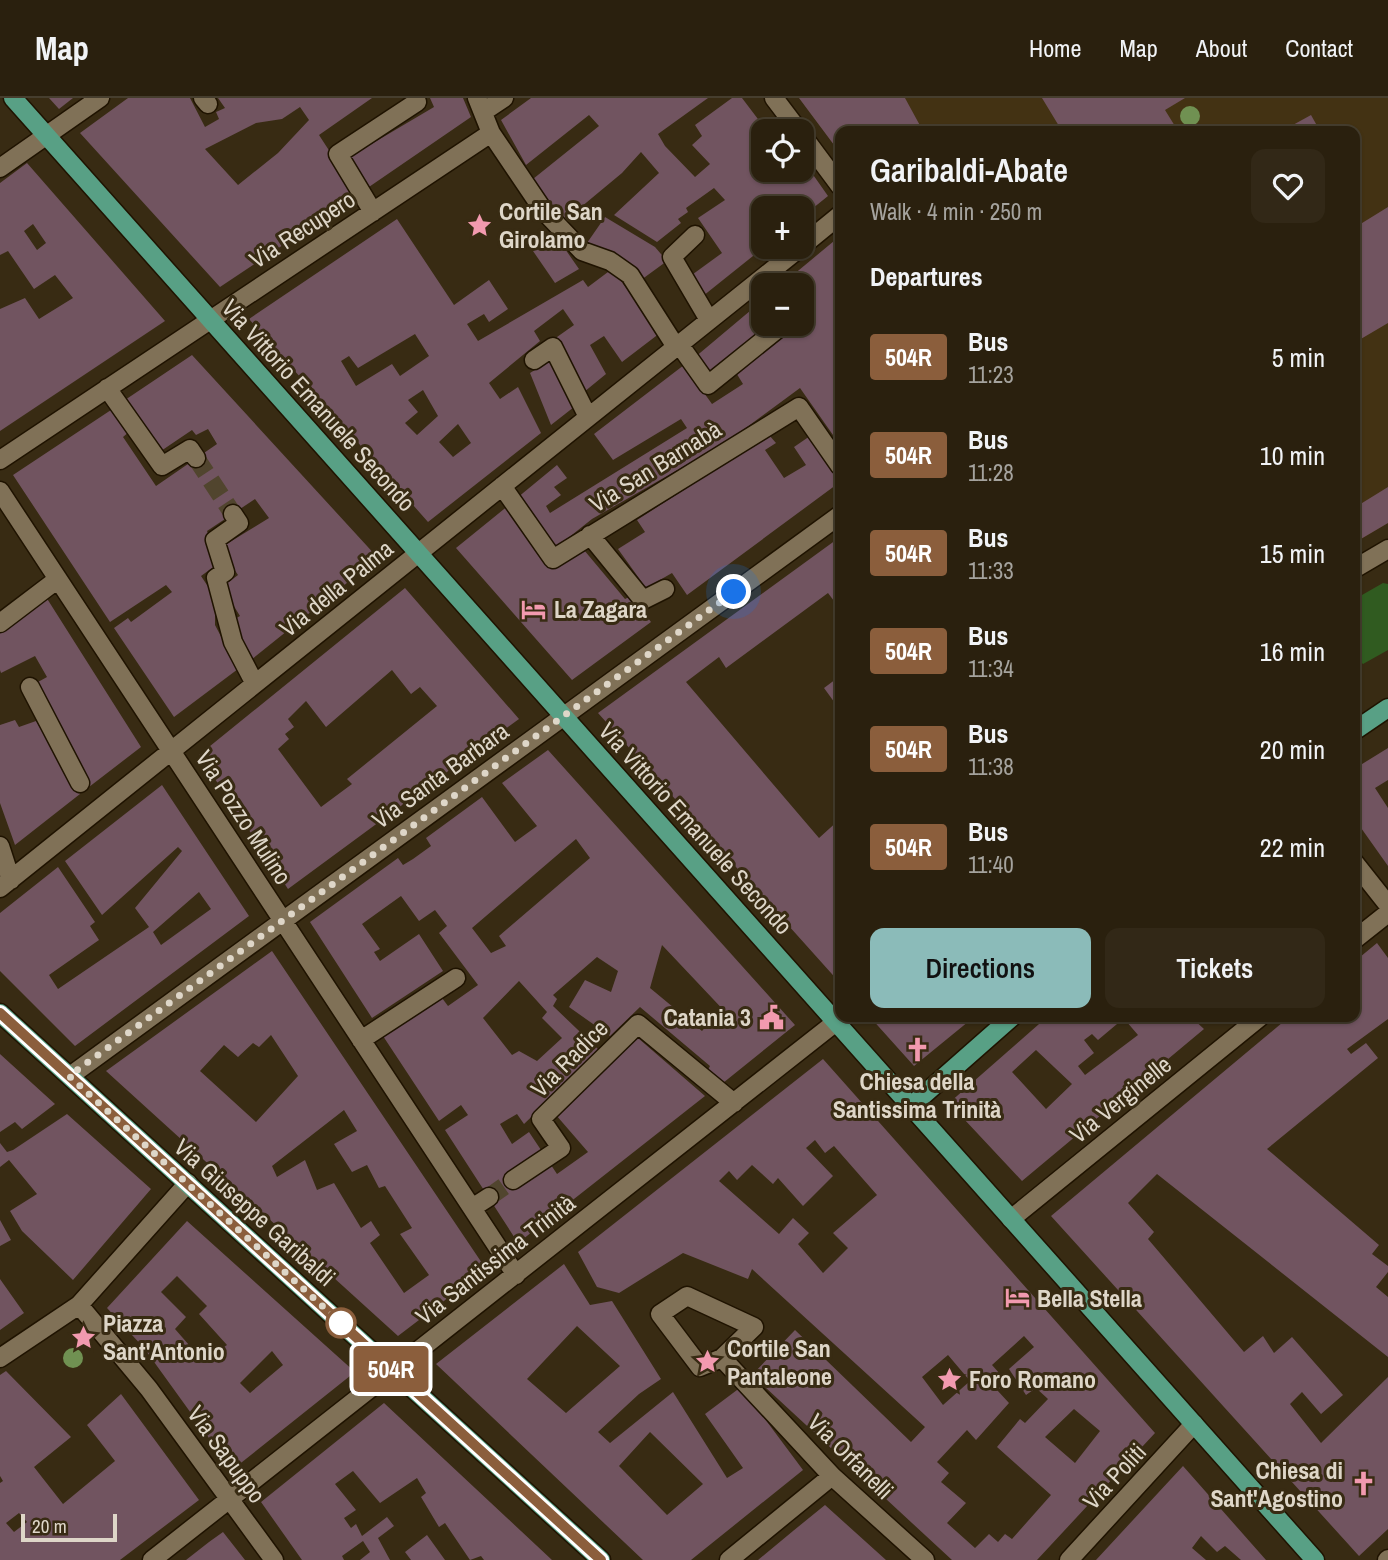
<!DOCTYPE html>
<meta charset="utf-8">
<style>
:root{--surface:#2a200e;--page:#322817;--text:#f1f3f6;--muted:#a5a39e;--line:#463e2e;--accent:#8bbbb9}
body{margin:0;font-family:"Archivo Narrow",sans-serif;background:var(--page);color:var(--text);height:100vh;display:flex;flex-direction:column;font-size:26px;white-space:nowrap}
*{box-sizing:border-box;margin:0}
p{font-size:23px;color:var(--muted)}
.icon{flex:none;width:38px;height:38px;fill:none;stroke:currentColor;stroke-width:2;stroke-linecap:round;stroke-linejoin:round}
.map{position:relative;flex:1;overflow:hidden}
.drawer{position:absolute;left:835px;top:28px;width:525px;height:896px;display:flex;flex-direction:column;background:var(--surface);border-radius:14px;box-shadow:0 2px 5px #0004,0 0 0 2px var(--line)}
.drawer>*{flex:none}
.badge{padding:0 14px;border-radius:5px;font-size:24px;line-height:46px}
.fabs{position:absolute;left:751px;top:21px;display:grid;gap:14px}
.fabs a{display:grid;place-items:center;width:63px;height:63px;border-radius:14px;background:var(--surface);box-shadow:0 2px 5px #0004,0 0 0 2px var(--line);font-size:35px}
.scale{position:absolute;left:21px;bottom:18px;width:96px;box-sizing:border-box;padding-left:7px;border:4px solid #ded6c8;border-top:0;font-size:19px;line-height:24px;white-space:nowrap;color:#ded6c8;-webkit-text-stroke:5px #382b13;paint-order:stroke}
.you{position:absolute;width:35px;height:35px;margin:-18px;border:5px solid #fff;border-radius:50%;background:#1a73e8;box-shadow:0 0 0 10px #1a73e833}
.map>.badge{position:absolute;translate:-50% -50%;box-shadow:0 0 0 4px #fff}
h2{padding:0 35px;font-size:26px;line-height:63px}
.round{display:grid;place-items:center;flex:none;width:74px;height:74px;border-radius:14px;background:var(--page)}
.overview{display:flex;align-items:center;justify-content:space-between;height:119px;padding:0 35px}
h1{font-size:33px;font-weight:600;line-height:52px}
.button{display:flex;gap:14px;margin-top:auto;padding:14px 35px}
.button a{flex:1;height:80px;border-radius:14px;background:var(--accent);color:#111;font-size:28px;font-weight:600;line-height:80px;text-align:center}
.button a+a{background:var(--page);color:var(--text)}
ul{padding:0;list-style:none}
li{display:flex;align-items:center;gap:21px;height:98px;padding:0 35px}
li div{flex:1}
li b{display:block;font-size:26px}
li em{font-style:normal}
li .badge{min-width:77px;font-weight:700;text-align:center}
header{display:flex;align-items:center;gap:42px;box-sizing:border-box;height:98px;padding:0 35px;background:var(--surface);border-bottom:2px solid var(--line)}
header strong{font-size:33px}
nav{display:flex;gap:38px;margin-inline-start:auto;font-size:24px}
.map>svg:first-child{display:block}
.built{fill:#433213}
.green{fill:#305b20}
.building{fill:#715460;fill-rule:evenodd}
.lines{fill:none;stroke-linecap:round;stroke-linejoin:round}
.minor-tunnel{stroke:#51452e;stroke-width:18;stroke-dasharray:18 9;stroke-linecap:butt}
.minor-casing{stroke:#1f1300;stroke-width:21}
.major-casing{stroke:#1f1300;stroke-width:21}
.minor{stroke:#807157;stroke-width:18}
.major{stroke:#58a085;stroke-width:18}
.tree{fill:#709152}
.line-casing{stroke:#fff;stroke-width:16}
.line{stroke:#8b5e3c;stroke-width:10}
.walk{stroke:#ded6c8;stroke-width:7;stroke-dasharray:0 12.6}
.stop-dot{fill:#fff;stroke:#8b5e3c;stroke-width:3.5}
.labels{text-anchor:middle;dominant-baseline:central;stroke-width:6;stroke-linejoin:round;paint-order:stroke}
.poi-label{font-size:24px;font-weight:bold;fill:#ded6c8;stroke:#382b13;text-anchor:start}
.street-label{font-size:24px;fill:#ded6c8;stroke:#382b13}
</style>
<header>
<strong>Map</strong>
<nav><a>Home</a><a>Map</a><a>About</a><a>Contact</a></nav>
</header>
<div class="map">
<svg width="1388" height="1462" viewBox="0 0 1388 1462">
<rect width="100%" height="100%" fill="#382b13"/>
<path class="built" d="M799,0H1388V425L1355,445L1354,33H840V55Z"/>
<path class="green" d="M1383,485L1388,486V552L1363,566L1356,559L1362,531L1355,527V501Z"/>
<path class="building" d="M49,0H73L59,11Z
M128,0H190L205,29L219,21L216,14L225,10L218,0H372L319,37L358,97L220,189L80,35ZM300,9L309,22L278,55L238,87L205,51L256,25L282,21Z
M430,0H463L471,19L366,91L346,61L434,9Z
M531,0H708L658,36L665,48L695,79L710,66L692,47L702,38L695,27L732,0H742L764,29L773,22L781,33H763V72H802V61L828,98L802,119V110H763V150L703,198L689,179L722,155L698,120L725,102L714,90L686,110L688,114L678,121L681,125L657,144L614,117L659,75L641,54L622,75L563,124L533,81L599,28L589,17L526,67L501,22Z
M799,0H905L923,33H840V55Z
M1042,0H1185L1165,12L1178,33H1062Z
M1311,17L1320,33H1282Z
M27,65L165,223L0,333V211L25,200L39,221L73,200L55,177L34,191L8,153L0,157V85ZM33,126L46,145L37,152L24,133Z
M1388,109V225L1354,245V130Z
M605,119L655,149L667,163L641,182L612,158L587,145Z
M397,121L454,207L489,182L508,211L489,224L484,216L467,226L478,243L583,182L588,189L612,171L660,235L622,264L604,238L590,247L606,276L584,294L557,239L574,227L563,211L534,233L540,243L489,285L500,301L518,289L541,335L428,424L249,221ZM415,236L429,258L400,278L392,266L356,288L341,263L349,258L358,270ZM423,292L438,318L417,337L405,325L418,314L408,302ZM458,326L471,345L453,359L439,344Z
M556,138L579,171L555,185L533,153Z
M840,138V347L800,290L728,343L592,421L553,452L517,400L557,367L567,380L554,389L561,397L546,408L550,415L687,330L681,321L613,362L594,336L684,267L712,306L743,286L735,273L798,229L795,226H802V187H781Z
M763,202V226H771L707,278L694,260Z
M192,257L378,460L251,562L231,523L240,518L222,489L238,477L220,450L269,420L255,401L207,433L219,465L201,478L215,499V527L238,571L174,619L114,530L128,520L131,524L172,494L166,487L110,524L13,377L114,310L130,333L123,339L156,388L217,346L208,331L196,337L192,332L158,355L122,304Z
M551,262L574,309L551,327L530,275Z
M769,337L776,345L765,352L784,380L806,367L794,349L810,338L840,384L687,497L672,475L646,490L618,451L645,434L637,422Z
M1388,389V425L1354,445V410Z
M509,407L552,471L584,452L625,501L631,498L651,524L572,582L456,450Z
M840,439V511L828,495L726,570L719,559L686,584L819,740L840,721V885L598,615Z
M405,490L519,621L288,791L199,657ZM392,572L411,596L420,589L437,608L347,681L352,686L321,709L278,651L289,641L285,636L294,629L288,621L306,603L326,629Z
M46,499L141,649L89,689L38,584L47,579L35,558L1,575L0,572V535Z
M840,578V612L824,590Z
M15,622L19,629L36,623L80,696L15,747L0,705V627Z
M1388,650V682L1375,690L1388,710V768L1354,720V671Z
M548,652L795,927L723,985L707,974L710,968L640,909L610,938L569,909L585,882L611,894L618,873L597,859L553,897L557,901L553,908L600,953L524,1026L517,1016L500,1026L512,1046L529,1034L557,1076L588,1054L556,1017L638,940L705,998L518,1145L445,1032L468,1017L461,1007L439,1023L383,938L442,900L448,908L478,887L439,835L447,828L435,812L419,823L401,798L362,826L380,851L374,854L380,863L419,836L443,873L372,920L310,824L398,760L403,767L413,761L431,748L426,740L482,699L515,744L537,728L502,685ZM576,741L590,760L499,838L506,848L491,855L472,830ZM662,847L730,919L725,925L715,918L702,933L650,890ZM519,883L547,914L542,920L562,940L537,963L519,953L512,957L483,920Z
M162,687L249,818L75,948L0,873V815L58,769L95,824L90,828L99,842L49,877L58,891L149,829L135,810L182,753L178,749L102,817L65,763ZM199,794L211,811L161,847L153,834Z
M1377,845L1388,860V921L1347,951L1351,956L1366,945L1378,960L1267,1051L1379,1147L1372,1156L1388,1168V1174L1376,1189L1388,1199V1259L1157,1076L1128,1105L1154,1134L1148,1141L1244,1254L1263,1238L1274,1255L1292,1239L1343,1297L1321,1316L1302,1294L1290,1306L1321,1345L1388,1279V1431L1359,1458L1051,1118L1289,919H1354V864Z
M272,853L486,1171L398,1238L106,973ZM271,937L298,978L256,1024L200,973L224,947L238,959L253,945L259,949ZM344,1012L357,1033L334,1046L352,1074L367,1067L379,1090L385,1088L412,1130L400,1136L429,1177L404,1195L370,1145L380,1137L371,1123L361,1130L334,1085L317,1092L305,1062L277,1079L272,1068Z
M870,919H974L914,968Z
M1047,919H1111L1117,926L1098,942L1092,936L1084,942L1094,955L1078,968L1085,977L1138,937L1126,923L1131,919H1191L1204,931L1022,1083L949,1005ZM1036,952L1072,986L1046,1011L1012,974Z
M0,956L55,1006L22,1031L15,1024L0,1034Z
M823,961L1155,1335L1037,1462H952L752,1277L795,1232L911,1344L925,1329L752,1171L748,1181L683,1155L619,1195L597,1189L578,1154ZM815,1042L825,1055L834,1048L877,1097L833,1135L848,1150L823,1175L798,1146L809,1135L793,1120L779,1136L719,1083L729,1073L737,1082L752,1067L773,1086L778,1080L803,1108L833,1078L806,1050ZM1024,1238L1034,1249L1009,1271L1026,1297L1036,1290L1048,1301L1025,1325L1020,1321L997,1349L1051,1397L1012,1441L1005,1436L998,1444L989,1436L975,1450L947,1425L966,1405L941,1384L949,1375L937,1364L967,1332L976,1342L1009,1305L997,1292L1008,1285L992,1267ZM948,1257L970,1283L943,1307L922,1279ZM1074,1311L1100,1333L1075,1365L1045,1339Z
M67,1016L151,1091L73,1182L22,1133L10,1113L37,1096L9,1062L0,1069V1045L7,1054L13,1052Z
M0,1122L11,1142L0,1148Z
M187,1123L355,1274L232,1372L144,1250L107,1210ZM177,1178L207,1208L199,1216L227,1247L203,1263L175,1231L186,1219L161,1194ZM272,1253L283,1267L250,1295L240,1285Z
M564,1166L590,1207L612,1203L661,1281L639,1296L598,1334L610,1345L673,1294L727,1380L743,1370L705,1316L741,1289L803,1372L691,1462H643L436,1266ZM577,1228L620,1268L566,1315L527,1281ZM650,1334L703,1386L667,1417L619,1368Z
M0,1181L24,1215L0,1232Z
M6,1273L71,1339L34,1369L63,1406L115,1363L87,1327L121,1296L199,1402L120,1462H0V1385L3,1383L0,1378V1277ZM19,1415L27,1424L14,1434L6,1425Z
M384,1305L521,1433L552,1462H484L481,1458L470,1462L445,1425L439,1429L421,1399L426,1395L417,1380L380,1405L353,1373L335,1386L356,1412L344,1420L351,1430L356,1426L362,1438L387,1419L394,1428L378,1440L390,1462H360L370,1454L363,1443L342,1458L344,1462H302L261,1404Z
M1183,1368L1266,1462H1241L1225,1448L1217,1454L1201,1438L1192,1450L1206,1462H1096Z
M825,1407L886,1462H758L793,1433Z
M223,1434L245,1462H186L209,1444Z
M427,1437L445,1462H411L405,1454Z"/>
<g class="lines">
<path class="minor-tunnel" d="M196,360L233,416
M489,1099L513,1082"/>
<defs>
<path id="minor" d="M203,0L208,6
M477,0L491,35L543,112L582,153L610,163L630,177L676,249
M774,0L799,33
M483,14L504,0
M802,37L840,88
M0,70L100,0
M373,114L338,56L417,4
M695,137L672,159L709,222
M802,148L840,117
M679,246L708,287L780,229
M534,262L553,249L588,319
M107,290L162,368L190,351L196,360
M0,362L491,35
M502,388L553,461L799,309L840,368
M0,393L516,1177
M233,416L239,425L215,442L225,474L216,480L233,544L255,586
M590,437L643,502L665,491
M1354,471L1388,451
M0,525L58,481
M30,589L80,685
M0,748L11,782
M1354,764L1388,807
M0,790L801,149
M1354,842L1388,815
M361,942L456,880
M70,978L840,417
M513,1082L561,1050L541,1021L638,926L734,1005
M472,1110L489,1099
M1011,1121L1260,919
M687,1198L754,1229L722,1260L700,1269L660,1216Z
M79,1207L149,1291L274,1462
M0,1260L79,1207L188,1085
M722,1260L832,1378L925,1462
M152,1462L836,924
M729,1462L832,1378
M1069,1462L1194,1326
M1387,1462L1388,1461"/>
<path id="major" d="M13,0L1315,1462
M1354,633L1388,610
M0,915L601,1462
M911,1008L1012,919"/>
</defs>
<use href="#minor" class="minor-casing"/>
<use href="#major" class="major-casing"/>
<use href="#minor" class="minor"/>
<use href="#major" class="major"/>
</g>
<g class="tree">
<circle cx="1190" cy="18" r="10"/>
<circle cx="73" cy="1260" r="10"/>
</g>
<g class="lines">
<defs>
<path id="line" d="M0,915L601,1462"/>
</defs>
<use href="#line" class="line-casing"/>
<use href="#line" class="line"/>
<path class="walk" d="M341,1225L69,978L734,494"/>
</g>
<defs>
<symbol id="sight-bare" viewBox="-9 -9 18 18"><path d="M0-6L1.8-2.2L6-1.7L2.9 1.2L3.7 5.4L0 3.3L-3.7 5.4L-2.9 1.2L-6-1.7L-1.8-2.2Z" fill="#f29aaf" stroke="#382b13" stroke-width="2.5" paint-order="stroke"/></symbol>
<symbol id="hotel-bare" viewBox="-9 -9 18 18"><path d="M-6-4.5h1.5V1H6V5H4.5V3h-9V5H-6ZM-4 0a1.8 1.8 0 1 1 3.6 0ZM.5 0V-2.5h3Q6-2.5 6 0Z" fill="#f29aaf" stroke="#382b13" stroke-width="2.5" paint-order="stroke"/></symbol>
<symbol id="civic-bare" viewBox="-9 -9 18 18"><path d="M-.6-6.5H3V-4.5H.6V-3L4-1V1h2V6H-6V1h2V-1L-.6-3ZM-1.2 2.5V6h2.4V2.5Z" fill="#f29aaf" stroke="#382b13" stroke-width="2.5" paint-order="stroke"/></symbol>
<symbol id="church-bare" viewBox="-9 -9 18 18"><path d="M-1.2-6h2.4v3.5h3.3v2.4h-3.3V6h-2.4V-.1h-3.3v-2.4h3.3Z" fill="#f29aaf" stroke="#382b13" stroke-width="2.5" paint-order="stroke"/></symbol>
</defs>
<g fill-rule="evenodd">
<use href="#sight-bare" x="462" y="110" width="35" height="35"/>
<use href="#hotel-bare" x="516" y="494" width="35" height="35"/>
<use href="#civic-bare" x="754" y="902" width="35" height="35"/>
<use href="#church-bare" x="900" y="934" width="35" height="35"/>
<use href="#hotel-bare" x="1000" y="1182" width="35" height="35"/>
<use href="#sight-bare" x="66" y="1222" width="35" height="35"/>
<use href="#sight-bare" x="690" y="1246" width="35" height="35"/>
<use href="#sight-bare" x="932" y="1264" width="35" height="35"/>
<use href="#church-bare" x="1346" y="1368" width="35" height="35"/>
</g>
<circle class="stop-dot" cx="341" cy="1225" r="14"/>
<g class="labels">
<g class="poi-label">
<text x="499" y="113">Cortile San<tspan x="499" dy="28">Girolamo</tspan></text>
<text x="554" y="511">La Zagara</text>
<text x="751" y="919" text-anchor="end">Catania 3</text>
<text x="917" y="983" text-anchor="middle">Chiesa della<tspan x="917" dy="28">Santissima Trinità</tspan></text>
<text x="1037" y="1200">Bella Stella</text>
<text x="103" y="1225">Piazza<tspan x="103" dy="28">Sant'Antonio</tspan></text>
<text x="727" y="1250">Cortile San<tspan x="727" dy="28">Pantaleone</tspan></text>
<text x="969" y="1281">Foro Romano</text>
<text x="1343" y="1372" text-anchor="end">Chiesa di<tspan x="1343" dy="28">Sant'Agostino</tspan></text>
</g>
<g class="street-label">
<text transform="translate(302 131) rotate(-33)">Via Recupero</text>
<text transform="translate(319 307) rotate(48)">Via Vittorio Emanuele Secondo</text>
<text transform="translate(655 368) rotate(-32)">Via San Barnabà</text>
<text transform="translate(336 490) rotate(-39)">Via della Palma</text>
<text transform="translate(440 677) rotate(-36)">Via Santa Barbara</text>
<text transform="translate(244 719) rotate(57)">Via Pozzo Mulino</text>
<text transform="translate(696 730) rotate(48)">Via Vittorio Emanuele Secondo</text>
<text transform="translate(569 960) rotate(-45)">Via Radice</text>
<text transform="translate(1120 1001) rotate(-39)">Via Verginelle</text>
<text transform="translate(255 1114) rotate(42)">Via Giuseppe Garibaldi</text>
<text transform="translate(495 1161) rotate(-38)">Via Santissima Trinità</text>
<text transform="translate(227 1356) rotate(54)">Via Sapuppo</text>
<text transform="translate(851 1358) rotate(45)">Via Orfanelli</text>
<text transform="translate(1114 1378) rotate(-47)">Via Politi</text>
</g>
</g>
</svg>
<div class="fabs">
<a><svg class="icon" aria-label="locate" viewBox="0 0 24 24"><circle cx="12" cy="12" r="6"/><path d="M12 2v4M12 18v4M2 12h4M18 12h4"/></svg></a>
<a>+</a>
<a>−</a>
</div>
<div class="scale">20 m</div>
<div class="you" style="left:734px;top:494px"></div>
<b class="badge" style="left:391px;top:1271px;background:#8b5e3c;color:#fff">504R</b>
<section class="drawer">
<div class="overview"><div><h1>Garibaldi-Abate</h1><p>Walk · 4 min · 250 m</p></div><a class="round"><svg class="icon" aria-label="heart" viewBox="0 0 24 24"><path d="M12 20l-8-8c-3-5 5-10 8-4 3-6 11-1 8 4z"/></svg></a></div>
<h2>Departures</h2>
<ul>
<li><span class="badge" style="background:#8b5e3c;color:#fff">504R</span><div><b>Bus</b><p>11:23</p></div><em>5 min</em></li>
<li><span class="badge" style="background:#8b5e3c;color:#fff">504R</span><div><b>Bus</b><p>11:28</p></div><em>10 min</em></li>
<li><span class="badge" style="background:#8b5e3c;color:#fff">504R</span><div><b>Bus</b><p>11:33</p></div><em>15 min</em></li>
<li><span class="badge" style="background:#8b5e3c;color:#fff">504R</span><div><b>Bus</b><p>11:34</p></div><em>16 min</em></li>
<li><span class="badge" style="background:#8b5e3c;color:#fff">504R</span><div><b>Bus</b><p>11:38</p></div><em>20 min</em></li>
<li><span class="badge" style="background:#8b5e3c;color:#fff">504R</span><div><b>Bus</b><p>11:40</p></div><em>22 min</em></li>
</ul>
<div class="button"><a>Directions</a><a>Tickets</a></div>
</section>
</div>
